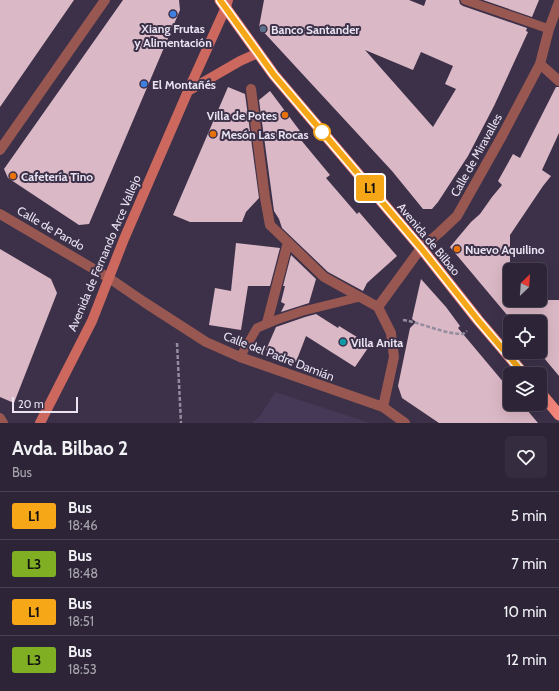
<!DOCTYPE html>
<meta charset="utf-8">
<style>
:root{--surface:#2d2537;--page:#352d3f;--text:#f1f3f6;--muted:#a7a5ad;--line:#484252}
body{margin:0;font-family:Cabin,sans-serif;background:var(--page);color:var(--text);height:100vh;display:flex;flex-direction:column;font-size:15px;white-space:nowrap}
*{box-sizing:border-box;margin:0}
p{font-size:13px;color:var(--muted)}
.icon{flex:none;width:22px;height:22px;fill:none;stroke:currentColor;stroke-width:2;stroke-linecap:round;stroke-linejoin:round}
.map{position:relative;height:423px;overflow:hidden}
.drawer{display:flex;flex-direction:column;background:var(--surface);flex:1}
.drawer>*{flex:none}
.badge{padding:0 8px;border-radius:3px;font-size:14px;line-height:26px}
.needle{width:26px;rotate:25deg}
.fabs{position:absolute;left:503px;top:263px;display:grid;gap:8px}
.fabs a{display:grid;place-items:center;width:44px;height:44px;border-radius:6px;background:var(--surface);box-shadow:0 4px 16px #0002,0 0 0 1px var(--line);font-size:20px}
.scale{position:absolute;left:12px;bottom:10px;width:66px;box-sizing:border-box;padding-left:4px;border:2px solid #e9e3f2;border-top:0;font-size:11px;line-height:14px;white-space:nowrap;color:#e9e3f2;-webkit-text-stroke:3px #3c3149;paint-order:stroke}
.map>.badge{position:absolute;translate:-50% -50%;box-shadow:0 0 0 2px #fff}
.round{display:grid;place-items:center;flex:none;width:42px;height:42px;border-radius:6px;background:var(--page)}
.headline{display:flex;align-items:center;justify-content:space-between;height:68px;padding:0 12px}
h1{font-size:19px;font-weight:700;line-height:30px}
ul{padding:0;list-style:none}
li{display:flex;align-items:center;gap:12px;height:48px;padding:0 12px;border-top:1px solid var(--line)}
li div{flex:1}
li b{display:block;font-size:15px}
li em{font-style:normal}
li .badge{min-width:44px;font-weight:700;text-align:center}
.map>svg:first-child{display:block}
.built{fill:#463957}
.building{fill:#dbb8c5;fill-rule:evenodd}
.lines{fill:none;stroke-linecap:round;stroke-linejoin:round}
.path{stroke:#938b9e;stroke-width:2.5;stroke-dasharray:4 2;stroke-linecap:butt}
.service{stroke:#985851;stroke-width:9}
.pedestrian{stroke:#985851;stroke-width:10}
.minor{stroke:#985851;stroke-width:10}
.secondary{stroke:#cc685e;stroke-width:10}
.trunk{stroke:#f4867a;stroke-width:11}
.line-casing{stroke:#fff;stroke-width:9}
.line{stroke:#f5a718;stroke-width:6}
.shop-dot{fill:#3f7fe0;stroke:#3c3149;stroke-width:1.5}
.service-dot{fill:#5c6f8a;stroke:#3c3149;stroke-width:1.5}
.food-dot{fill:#e8710a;stroke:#3c3149;stroke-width:1.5}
.stop-dot{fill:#fff;stroke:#f5a718;stroke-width:2}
.culture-dot{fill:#0f9aa8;stroke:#3c3149;stroke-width:1.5}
.labels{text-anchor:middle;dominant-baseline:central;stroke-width:4;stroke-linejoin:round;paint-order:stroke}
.poi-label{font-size:12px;font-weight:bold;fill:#e9e3f2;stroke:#3c3149;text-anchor:start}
.street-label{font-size:12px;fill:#e9e3f2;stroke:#3c3149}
</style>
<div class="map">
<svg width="559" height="423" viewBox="0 0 559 423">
<rect width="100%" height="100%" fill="#3c3149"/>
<path class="built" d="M275,392L355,418L370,423H252L260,416Z"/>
<path class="building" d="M0,0H74L0,107Z
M123,0H179L180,10L89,224L79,225L8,178L4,169Z
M264,0H409L424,6L426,0H459L460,4L463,6L527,28L526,31L528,32L494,106L468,156L438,202L432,209H423L392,171L259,27ZM365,50L413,70L421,52L453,66L445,84L456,89L433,127Z
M483,0H539L532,17Z
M228,87L245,94L259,198L246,212L242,222H190L173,215Z
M556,87H559V133L542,170L551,176L543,186L510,235V300H559V376L539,352H540V322H513L450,247L471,222L480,214L492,197L502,185L498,181L513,154L520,158Z
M270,91L300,131L296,134L330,175L326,178L357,214L359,212L397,256L367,283L363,291L328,272L282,228L279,219L274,211L259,100Z
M236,243L280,248L270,286H248L241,330L209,325L215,288L231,291Z
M0,249L51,279L57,293L14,403L0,397Z
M291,255L316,279L309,303L281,312L285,304L281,302L285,286H283Z
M421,279L446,307L460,326L458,328L510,390V404H522L538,423H439L402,398L398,386L410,328L416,322L412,319Z
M316,314L338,328L339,326L370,345L355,367L306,336L296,362L266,350L276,327L305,317Z"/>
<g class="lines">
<path class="path" d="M403,320C423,323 443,334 463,334L467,331
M177,343L181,423"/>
<path class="service" d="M465,0L549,29
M240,357L257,328L276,320L303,311L360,297"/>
<path class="pedestrian" d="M0,418L3,423"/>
<path class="minor" d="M540,64L559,81
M251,89L265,198L270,225L324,277L378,307L391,333L394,357L383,407
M0,150L105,0
M0,214L109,278L144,302L206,342L240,357L383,407L405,423
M378,307L421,248L439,233L457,216L502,136L540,64L549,29L559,2
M267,323L288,242"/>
<path class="secondary" d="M188,91L240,61L258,53
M40,423L92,321L124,239L188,91L226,7L228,0"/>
<path class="trunk" d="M220,0L274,75L421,248L478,320L524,374
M540,392L559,415"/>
</g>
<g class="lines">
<defs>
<path id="line" d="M220,0L274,75L421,248L478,320L524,374"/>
</defs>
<use href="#line" class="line-casing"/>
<use href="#line" class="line"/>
</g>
<g class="shop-dot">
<circle cx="173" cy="14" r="4"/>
<circle cx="144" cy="84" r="4"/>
</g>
<circle class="service-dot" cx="263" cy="29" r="4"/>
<g class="food-dot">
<circle cx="285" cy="115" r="4"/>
<circle cx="213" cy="134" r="4"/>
<circle cx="13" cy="176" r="4"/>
<circle cx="457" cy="249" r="4"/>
</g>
<circle class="stop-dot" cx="322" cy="132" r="8"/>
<circle class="culture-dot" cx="343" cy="342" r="4"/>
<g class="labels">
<g class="poi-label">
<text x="173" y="28" text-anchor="middle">Xiang Frutas<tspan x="173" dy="14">y Alimentación</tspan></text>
<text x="271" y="29">Banco Santander</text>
<text x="152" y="84">El Montañés</text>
<text x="277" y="115" text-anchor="end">Villa de Potes</text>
<text x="221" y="134">Mesón Las Rocas</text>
<text x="21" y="176">Cafetería Tino</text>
<text x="465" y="249">Nuevo Aquilino</text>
<text x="351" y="342">Villa Anita</text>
</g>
<g class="street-label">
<text transform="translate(476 155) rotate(-61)">Calle de Miravalles</text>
<text transform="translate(51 228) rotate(30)">Calle de Pando</text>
<text transform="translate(429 239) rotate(50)">Avenida de Bilbao</text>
<text transform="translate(104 253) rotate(-67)">Avenida de Fernando Arce Vallejo</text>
<text transform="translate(279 356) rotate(21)">Calle del Padre Damián</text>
</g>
</g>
</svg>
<div class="fabs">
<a><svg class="needle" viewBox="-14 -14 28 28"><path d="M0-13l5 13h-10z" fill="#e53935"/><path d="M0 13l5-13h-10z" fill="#a7a5ad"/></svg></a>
<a><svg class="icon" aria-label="locate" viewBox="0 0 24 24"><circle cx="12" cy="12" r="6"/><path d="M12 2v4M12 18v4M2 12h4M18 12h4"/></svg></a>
<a><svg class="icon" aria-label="layers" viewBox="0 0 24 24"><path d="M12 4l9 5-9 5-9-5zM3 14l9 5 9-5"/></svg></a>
</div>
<div class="scale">20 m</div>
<b class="badge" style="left:370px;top:188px;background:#f5a718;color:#111">L1</b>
</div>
<section class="drawer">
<div class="headline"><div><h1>Avda. Bilbao 2</h1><p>Bus</p></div><a class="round"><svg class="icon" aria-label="heart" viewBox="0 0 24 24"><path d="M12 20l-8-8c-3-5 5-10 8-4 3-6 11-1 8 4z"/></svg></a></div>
<ul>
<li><span class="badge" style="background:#f5a718;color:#111">L1</span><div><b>Bus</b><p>18:46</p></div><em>5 min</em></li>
<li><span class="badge" style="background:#80af24;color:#111">L3</span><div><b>Bus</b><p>18:48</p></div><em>7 min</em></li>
<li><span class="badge" style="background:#f5a718;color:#111">L1</span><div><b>Bus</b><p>18:51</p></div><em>10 min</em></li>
<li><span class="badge" style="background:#80af24;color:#111">L3</span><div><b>Bus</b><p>18:53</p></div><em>12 min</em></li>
</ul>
</section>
